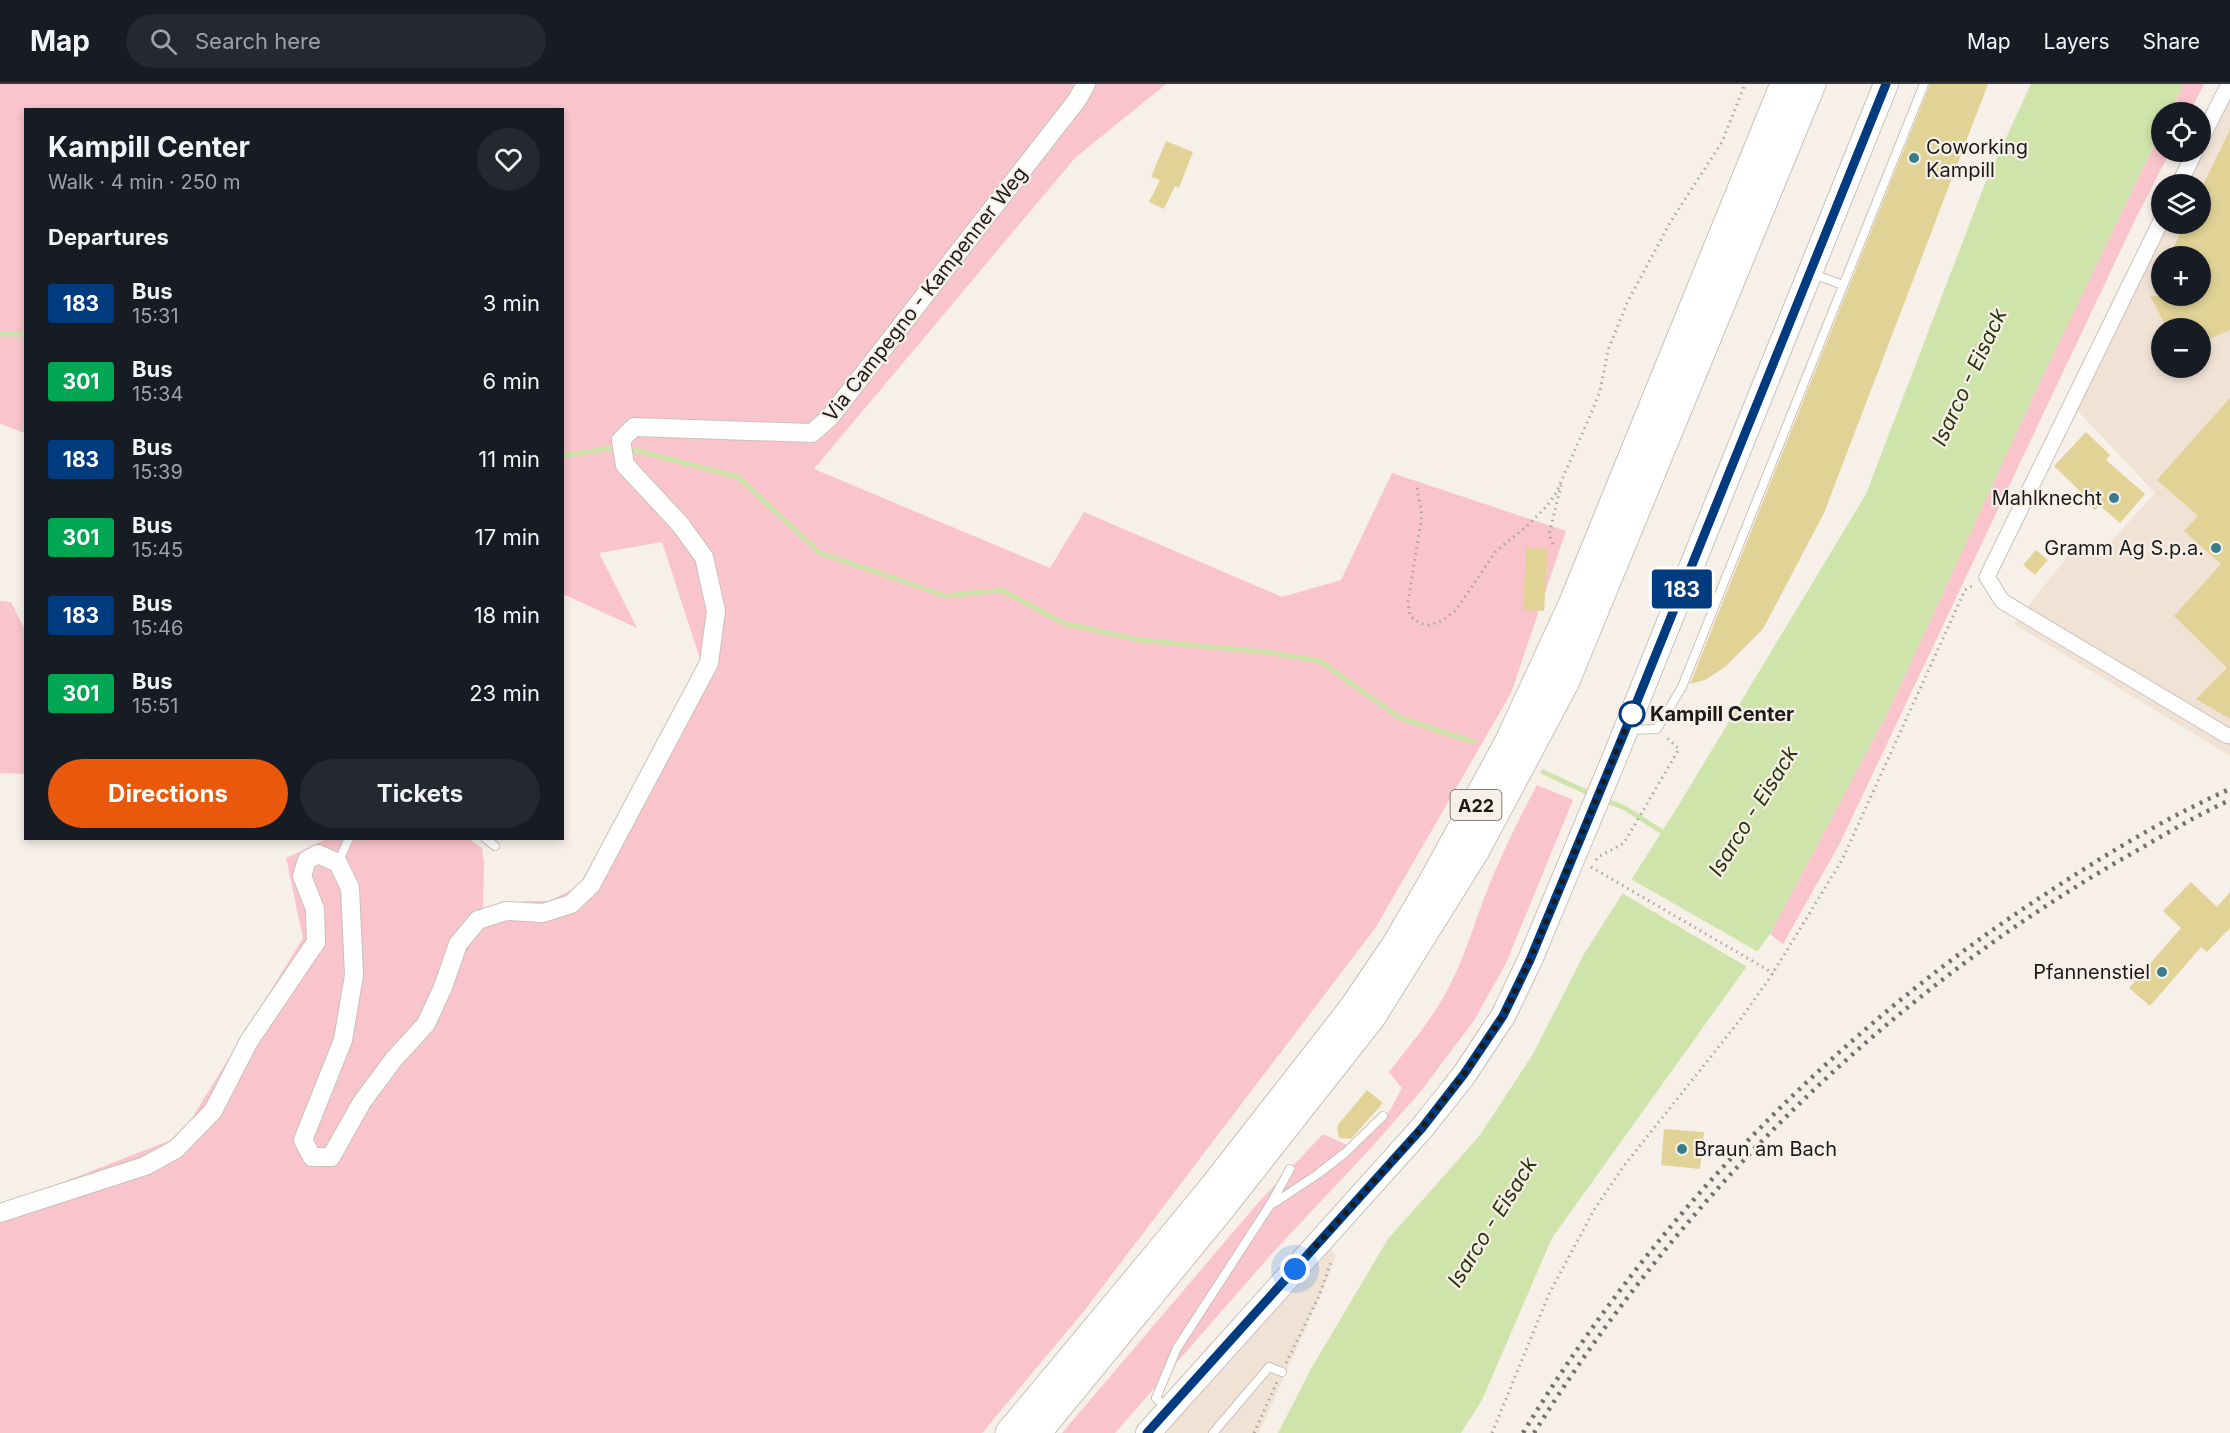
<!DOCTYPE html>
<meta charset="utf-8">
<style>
:root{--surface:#171b24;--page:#242831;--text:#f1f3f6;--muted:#9ea1a6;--line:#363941;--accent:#ea580c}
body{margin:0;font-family:Inter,sans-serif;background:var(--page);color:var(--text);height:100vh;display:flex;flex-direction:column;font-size:22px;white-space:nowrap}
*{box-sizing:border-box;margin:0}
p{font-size:20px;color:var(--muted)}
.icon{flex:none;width:33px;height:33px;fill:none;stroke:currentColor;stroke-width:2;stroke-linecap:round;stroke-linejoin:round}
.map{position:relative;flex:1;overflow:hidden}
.sheet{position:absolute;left:24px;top:24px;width:540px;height:732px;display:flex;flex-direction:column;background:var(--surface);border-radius:0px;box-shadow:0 3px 9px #0003}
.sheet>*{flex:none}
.badge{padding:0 12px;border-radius:4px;font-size:21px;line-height:39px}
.tools{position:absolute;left:2151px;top:18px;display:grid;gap:12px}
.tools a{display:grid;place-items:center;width:60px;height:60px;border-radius:50%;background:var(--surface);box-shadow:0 3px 9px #0003;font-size:30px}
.you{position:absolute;width:30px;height:30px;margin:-15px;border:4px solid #fff;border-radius:50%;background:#1a73e8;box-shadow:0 0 0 9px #1a73e833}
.map>.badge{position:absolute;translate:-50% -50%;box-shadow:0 0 0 3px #fff}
h2{padding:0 24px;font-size:22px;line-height:54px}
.round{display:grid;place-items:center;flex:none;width:63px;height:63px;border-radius:32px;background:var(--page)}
.headline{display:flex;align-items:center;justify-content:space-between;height:102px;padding:0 24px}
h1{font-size:28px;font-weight:700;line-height:45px}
.primary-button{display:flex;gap:12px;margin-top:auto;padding:12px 24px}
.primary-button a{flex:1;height:69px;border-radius:36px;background:var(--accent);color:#fff;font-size:24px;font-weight:700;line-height:69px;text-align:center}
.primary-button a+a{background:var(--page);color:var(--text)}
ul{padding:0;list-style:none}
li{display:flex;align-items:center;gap:18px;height:78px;padding:0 24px}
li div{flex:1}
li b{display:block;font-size:22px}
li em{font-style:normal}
li .badge{min-width:66px;font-weight:700;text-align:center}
header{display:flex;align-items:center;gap:36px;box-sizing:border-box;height:84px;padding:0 30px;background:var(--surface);border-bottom:2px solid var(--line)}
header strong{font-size:28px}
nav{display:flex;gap:33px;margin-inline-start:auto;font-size:21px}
.search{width:420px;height:54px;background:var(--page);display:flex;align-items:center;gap:15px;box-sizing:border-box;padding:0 21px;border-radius:33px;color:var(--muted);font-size:22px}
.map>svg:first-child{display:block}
.built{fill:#f0e3d6;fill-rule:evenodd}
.green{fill:#f9c4cb}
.water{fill:#cee4aa}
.pier{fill:#f7f0e9}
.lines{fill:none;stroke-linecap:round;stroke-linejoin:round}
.stream{stroke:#cee4aa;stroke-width:5}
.building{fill:#e1d396}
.service-casing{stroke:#c8c1ba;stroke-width:10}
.minor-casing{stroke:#c8c1ba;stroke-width:17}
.tertiary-casing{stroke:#c8c1ba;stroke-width:20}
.primary-casing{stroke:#c8c1ba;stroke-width:26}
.motorway-casing{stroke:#c8c1ba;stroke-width:29}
.path{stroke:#aba5a0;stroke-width:3;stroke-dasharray:1.5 4.5;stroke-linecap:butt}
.service{stroke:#fff;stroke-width:8}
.minor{stroke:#fff;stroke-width:15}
.tertiary{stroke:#fff;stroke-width:18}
.primary{stroke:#fff;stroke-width:24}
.motorway{stroke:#fff;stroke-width:27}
.rail{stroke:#75716c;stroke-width:4.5;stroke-dasharray:3 6;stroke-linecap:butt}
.line-casing{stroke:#fff;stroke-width:14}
.line{stroke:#003b80;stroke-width:9}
.walk{stroke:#1d1b18;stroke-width:6;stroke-dasharray:0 10.8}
.poi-dot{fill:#387d8a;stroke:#f7f0e9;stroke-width:2}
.stop-dot{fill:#fff;stroke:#003b80;stroke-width:3}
.labels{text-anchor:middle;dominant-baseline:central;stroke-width:4.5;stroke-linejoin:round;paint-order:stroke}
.shield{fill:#f7f0e9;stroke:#5e5b57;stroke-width:1.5}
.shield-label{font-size:18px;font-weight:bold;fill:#1d1b18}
.poi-label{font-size:20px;fill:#1d1b18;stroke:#f7f0e9;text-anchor:end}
.street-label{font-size:20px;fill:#1d1b18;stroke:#f7f0e9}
.stop-label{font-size:20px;font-weight:bold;fill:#1d1b18;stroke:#f7f0e9;text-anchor:start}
.water-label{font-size:21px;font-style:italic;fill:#2a370d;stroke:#f7f0e9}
</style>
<header>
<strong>Map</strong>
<div class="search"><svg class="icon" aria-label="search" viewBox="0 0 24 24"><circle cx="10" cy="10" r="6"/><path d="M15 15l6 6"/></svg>Search here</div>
<nav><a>Map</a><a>Layers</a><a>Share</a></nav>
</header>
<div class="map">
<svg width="2230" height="1349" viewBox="0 0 2230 1349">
<rect width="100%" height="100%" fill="#f7f0e9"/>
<path class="built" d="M2230,12V672L2014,540L2078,459L2103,466L2155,409L2075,324L2166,140H2200V100H2185ZM2162,172H2200V212H2162ZM2162,244H2200V284H2162Z
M1331,1165L1336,1172L1323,1206L1259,1349H1165Z"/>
<path class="green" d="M0,0H1166L1075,74L814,385L1050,484L1084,428L1282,513L1341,496L1392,389L1566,447L1511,609L1376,843L1084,1227L982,1349H0V1123L181,1052L303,854L286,774L326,755H469L482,764L484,779L483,825L525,817H549L579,802L701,578L662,458L599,469L637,544L563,510L562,26H26L25,349L0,340Z
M2184,0H2204L2190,28H2170Z
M2161,47L2162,68H2170L2136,134L1840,759L1783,860L1770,850L1890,624L2036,306Z
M0,517L11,518L25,546V690L0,689Z
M1537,701L1573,716L1506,879L1475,935L1421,1007L1370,1065L1276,1165L1115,1349H1062L1257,1120L1323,1050L1356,1065L1389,1028L1402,1004L1389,988C1408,963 1430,938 1445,910C1464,877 1474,839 1488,804C1502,769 1519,735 1537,701Z"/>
<path class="water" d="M2031,0H2184L2170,28H2162L2161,47L2036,306L1890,624L1770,850L1552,1154L1482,1316L1461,1349H1278L1312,1283L1388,1155L1480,1051L1533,970L1584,870L1680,719L1866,410L1986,97Z"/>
<path class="pier" d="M1629,794L1760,869L1749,884L1620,808Z"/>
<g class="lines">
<path class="stream" d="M0,250H26
M562,372L612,364L639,367L738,393L820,469L946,512L1002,506L1063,539L1140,556L1266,568L1320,577L1400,634L1474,658
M1543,688L1593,711
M1605,716L1625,724L1667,751"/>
</g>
<path class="building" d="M1930,0H1988L1824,429L1763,545L1725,583L1705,596L1690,600Z
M2230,46V246L2200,259V244H2167L2150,212H2200V172H2169L2185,140H2200V107Z
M1166,57L1193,68L1179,104L1175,102L1164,125L1149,118L1160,96L1151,93Z
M2230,314V635L2196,615L2227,584L2174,532L2221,480L2184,447L2198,432L2157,396Z
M2086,348L2110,371L2106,376L2145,410L2120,439L2099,421L2095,426L2084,417L2086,413L2054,382Z
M1526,464L1548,465L1544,527L1523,526Z
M2036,466L2048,476L2035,491L2023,481Z
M2191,798L2217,823L2230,808V844L2207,868L2201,863L2150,922L2129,904L2181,844L2163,827Z
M1367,1006L1383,1019L1351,1055L1339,1054L1337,1042Z
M1664,1045L1704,1048L1700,1085L1661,1081Z"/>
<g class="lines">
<defs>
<path id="service" d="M1813,190L1843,201
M1631,646L1657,645L1682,603L1924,0
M485,754L495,762
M338,779L349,754
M1274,1119L1318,1090L1346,1068L1383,1032
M1167,1325L1156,1314L1177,1264L1270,1121L1290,1085
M1213,1349L1269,1283L1282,1288"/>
<path id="minor" d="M2200,57L2229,0
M2179,100L2195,68
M2162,135L1987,493L2002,517L2226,651L2230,652"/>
<path id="tertiary" d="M0,1129L145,1082L176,1065L213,1027L249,957L316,858L315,825L302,792L307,776L318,770L338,779L350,804L354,891L343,956L303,1056L312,1073H331L362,1018L394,975L426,940L443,903L458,860L478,836L506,827L543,829L571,820L591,801L709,579L716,527L704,473L680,440L625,381L621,356L634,343L812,349L830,333L1077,16L1086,0"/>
<path id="primary" d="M1148,1349L1422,1044L1464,991L1503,932L1530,876L1614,675L1886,0"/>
<path id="motorway" d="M1009,1349L1205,1113L1352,925L1396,860L1435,793L1508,659L1571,523L1784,0
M1037,1349L1220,1126L1372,933L1476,766L1565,599L1812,0"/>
</defs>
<use href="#service" class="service-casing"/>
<use href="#minor" class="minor-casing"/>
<use href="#tertiary" class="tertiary-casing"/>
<use href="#primary" class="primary-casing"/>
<use href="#motorway" class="motorway-casing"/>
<path class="path" d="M2152,121L2162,102
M1417,404L1422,431L1408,518L1410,532L1420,539L1428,541L1442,537L1456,526L1496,467L1527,442L1547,422L1556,409L1593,325L1600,307L1608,266L1628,217L1671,137L1722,58L1745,0
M1553,460L1549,451L1561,401
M1596,776L1598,773L1624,759L1679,665L1665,652
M1591,783L1773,889
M1286,1279L1319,1212L1331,1178
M1254,1349L1277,1298
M1492,1349L1549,1210L1594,1126L1623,1083L1740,936L1773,889L1842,776L1965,506L1974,501"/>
<use href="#service" class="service"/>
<use href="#minor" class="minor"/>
<use href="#tertiary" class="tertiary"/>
<use href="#primary" class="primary"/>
<use href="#motorway" class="motorway"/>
<path class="rail" d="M1523,1349C1654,1133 1833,949 2044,811C2103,772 2165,734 2230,705
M1534,1349C1679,1116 1879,917 2117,778C2154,757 2191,734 2230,716"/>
</g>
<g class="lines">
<defs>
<path id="line" d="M1147,1349L1422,1044L1464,990L1503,932L1530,876L1625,647L1886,0"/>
</defs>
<use href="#line" class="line-casing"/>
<use href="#line" class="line"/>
<path class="walk" d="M1295,1185L1422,1044L1464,990L1503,932L1530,876L1634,624L1632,630"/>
</g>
<g class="poi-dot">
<circle cx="1914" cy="74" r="6"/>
<circle cx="2114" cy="414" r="6"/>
<circle cx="2216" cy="464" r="6"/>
<circle cx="2162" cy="888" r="6"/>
<circle cx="1682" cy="1065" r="6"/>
</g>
<circle class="stop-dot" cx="1632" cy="630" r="12"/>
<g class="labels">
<rect class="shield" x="1450.5" y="706" width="51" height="30" rx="4.5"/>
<g class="shield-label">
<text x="1476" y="721">A22</text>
</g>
<g class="poi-label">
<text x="1926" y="63" text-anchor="start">Coworking<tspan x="1926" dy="23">Kampill</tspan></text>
<text x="2102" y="414">Mahlknecht</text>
<text x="2204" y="464">Gramm Ag S.p.a.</text>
<text x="2150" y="888">Pfannenstiel</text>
<text x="1694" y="1065" text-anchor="start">Braun am Bach</text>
</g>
<g class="street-label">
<text transform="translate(925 210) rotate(-52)">Via Campegno - Kampenner Weg</text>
</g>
<g class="stop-label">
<text x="1650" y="630">Kampill Center</text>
</g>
<g class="water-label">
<text transform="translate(1969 293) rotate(-65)">Isarco - Eisack</text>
<text transform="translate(1753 727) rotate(-58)">Isarco - Eisack</text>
<text transform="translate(1492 1138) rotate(-58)">Isarco - Eisack</text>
</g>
</g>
</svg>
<div class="tools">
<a><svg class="icon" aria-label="locate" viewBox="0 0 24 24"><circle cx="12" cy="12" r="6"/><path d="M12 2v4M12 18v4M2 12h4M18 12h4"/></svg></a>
<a><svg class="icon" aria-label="layers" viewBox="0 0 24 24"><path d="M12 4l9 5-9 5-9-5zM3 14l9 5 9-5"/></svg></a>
<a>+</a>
<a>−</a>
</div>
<div class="you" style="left:1295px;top:1185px"></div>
<b class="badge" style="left:1682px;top:505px;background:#003b80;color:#fff">183</b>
<section class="sheet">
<div class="headline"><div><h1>Kampill Center</h1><p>Walk · 4 min · 250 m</p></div><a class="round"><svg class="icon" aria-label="heart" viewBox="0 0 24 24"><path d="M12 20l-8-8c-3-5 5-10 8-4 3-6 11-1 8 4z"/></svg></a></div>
<h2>Departures</h2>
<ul>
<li><span class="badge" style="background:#003b80;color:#fff">183</span><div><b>Bus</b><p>15:31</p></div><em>3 min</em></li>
<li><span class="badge" style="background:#00a651;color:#fff">301</span><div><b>Bus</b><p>15:34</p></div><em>6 min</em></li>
<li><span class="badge" style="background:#003b80;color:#fff">183</span><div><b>Bus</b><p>15:39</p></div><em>11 min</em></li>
<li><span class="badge" style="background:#00a651;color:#fff">301</span><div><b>Bus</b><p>15:45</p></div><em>17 min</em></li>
<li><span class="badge" style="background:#003b80;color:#fff">183</span><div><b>Bus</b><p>15:46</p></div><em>18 min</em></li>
<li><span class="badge" style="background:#00a651;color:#fff">301</span><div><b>Bus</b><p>15:51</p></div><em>23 min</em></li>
</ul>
<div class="primary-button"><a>Directions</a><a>Tickets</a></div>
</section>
</div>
